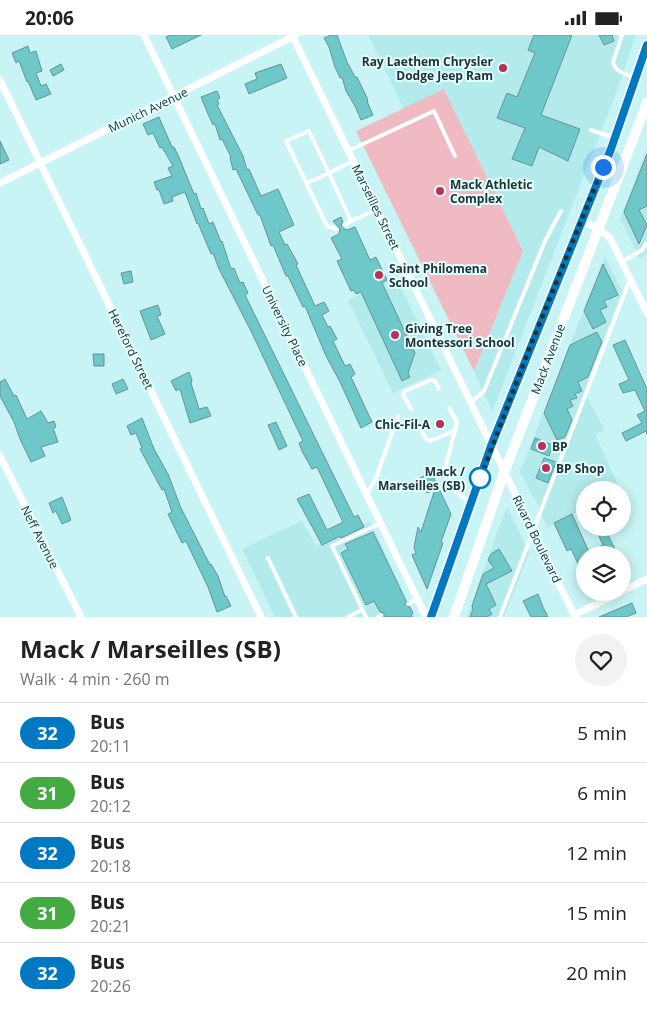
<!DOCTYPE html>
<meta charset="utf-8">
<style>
:root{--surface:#fff;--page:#f2f2f2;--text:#222;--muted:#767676;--line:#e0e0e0}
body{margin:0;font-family:"Open Sans",sans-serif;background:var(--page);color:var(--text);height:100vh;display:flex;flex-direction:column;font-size:19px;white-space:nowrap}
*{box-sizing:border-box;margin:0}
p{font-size:16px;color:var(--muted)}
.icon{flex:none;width:28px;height:28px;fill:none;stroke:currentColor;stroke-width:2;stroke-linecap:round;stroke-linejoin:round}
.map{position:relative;height:582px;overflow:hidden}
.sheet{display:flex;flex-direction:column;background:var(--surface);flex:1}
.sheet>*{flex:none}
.badge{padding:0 10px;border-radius:16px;font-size:18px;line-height:32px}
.buttons{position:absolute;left:576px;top:446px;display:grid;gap:10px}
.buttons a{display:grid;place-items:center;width:55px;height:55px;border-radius:50%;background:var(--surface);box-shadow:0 2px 12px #0003;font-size:25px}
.you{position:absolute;width:25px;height:25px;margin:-12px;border:4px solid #fff;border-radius:50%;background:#1a73e8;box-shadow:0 0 0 8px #1a73e833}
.map>.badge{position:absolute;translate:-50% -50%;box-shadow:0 0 0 2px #fff}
.round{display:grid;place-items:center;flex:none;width:52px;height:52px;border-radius:26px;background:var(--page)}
.head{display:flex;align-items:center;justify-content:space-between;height:85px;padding:0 20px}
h1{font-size:24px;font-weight:700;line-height:38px}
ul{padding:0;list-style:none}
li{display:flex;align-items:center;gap:15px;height:60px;padding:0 20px;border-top:1px solid var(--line)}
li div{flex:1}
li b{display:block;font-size:19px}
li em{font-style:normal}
li .badge{min-width:55px;font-weight:700;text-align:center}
.status{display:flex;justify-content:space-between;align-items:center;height:35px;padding:0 25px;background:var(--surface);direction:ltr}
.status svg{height:14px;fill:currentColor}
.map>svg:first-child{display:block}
.built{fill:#b3eaeb}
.green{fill:#efbac2}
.building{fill:#6ec8ca;stroke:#699394}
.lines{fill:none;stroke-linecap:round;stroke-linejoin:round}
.lane{stroke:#fff;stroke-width:4}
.street{stroke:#fff;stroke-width:7}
.secondary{stroke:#fff;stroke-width:10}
.line-casing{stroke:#fff;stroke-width:11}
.line{stroke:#0079c2;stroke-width:8}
.walk{stroke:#223334;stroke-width:5;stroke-dasharray:0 9}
.poi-dot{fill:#bc2d58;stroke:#e3fefe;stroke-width:2}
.stop-dot{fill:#fff;stroke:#0079c2;stroke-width:2.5}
.labels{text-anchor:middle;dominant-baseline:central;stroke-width:4;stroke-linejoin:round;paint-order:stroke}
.poi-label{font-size:12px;font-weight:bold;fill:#223334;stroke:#e3fefe;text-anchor:start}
.street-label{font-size:12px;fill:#223334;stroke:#e3fefe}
.stop-label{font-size:12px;font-weight:bold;fill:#223334;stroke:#e3fefe;text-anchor:end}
</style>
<div class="status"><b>20:06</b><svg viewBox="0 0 49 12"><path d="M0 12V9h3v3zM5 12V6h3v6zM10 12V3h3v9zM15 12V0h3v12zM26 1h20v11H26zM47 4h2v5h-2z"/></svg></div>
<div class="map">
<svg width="647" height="582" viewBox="0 0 647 582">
<rect width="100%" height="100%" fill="#c8f4f5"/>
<path class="built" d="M368,0H636L618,53L492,377L474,336L523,216L445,55L404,74Z
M647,113V219L640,223L620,184Z
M605,221L622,256L584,357L605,395L595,399L620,454L585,455V473L547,493L539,472L520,437Z
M396,242L441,335L393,358L348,265Z
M508,473L529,518L504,582H467L505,476Z
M302,486L316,511L370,486L415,582H275L242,514Z"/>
<path class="green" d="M444,54L523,216L474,336L356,96Z"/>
<path class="building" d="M170,0H201L172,14L166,2Z
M331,0H337L347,27L355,42H357L368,65L367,66L373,80L361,85L355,71L346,56L342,42L340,43L335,32L329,12L324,3Z
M534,0H572L541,80L580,94L568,126L539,112L532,131L512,124L525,93L497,83L507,58L517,62L535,18L528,15Z
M599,0H612L614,6L604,10Z
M28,11L30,18L36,16L42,36L36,38L41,51L46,49L51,59L36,65L28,46L27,47L19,26L16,28L12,18Z
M61,29L64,35L53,41L50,35Z
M281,29L287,43L249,59L245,49L257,44L255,38Z
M217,56L220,63L217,65L219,69L217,70L243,121L247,135L249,134L261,161L278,154L294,190L279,197L285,210L287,209L298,229L296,230L315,271L324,267L329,276L322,280L328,292L330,291L337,304L333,306L345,331L350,329L355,339L351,342L372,387L361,393L340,347L326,321L305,271L303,272L288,241H286L273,210L271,211L260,180H258L236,134L233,135L230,123L231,122L222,104L220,105L215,89L213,90L208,79L201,62Z
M159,82L172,112H174L178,120L194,159L196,158L201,174L203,173L209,189L213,187L221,207L222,206L231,234L234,233L240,248L243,247L248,258L245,260L354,482L358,480L364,492L341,503L340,501L322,510L297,464L309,459L327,495L343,487L317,432L312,434L303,418L299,408L303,406L250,294L219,234L213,218L211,219L198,188L197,189L185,157L172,162L173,166L164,169L159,155H157L154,147L172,141L168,133L173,131L162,112L160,113L153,98L148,100L143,89Z
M0,106L9,125L0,129Z
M647,119V171L639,175L647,190L639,209L624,177Z
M341,182L343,187L341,190L343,193L347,195L355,192L370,225L376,222L387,245L382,248L415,318L408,338L410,342L402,346L361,257L356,259L354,255L351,256L337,226L342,224L331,203L339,199L340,194L333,186Z
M603,229L618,260L604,266L607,272L600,275L606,287L593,294L584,276Z
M131,236L133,247L124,249L121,238Z
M158,270L161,280L157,281L165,299L151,305L140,276Z
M597,297L602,307L599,314L588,342L578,347L582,356L575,359L577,363L570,365L573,371L567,374L572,385L565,402L557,405L544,378L570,310Z
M625,305L647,354V399L646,396L626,406L622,398L642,388L637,380L645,376L635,355L623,358L619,349L629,345L613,310Z
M93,319H104V331H94Z
M189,337L192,345L191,348L199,374L207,372L211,381L190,388L180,354L176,356L171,346Z
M5,344L14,361L16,360L27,384L41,376L48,388L54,386L56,392L53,393L58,407L41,412L45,421L31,427L20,404L14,387L0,361V347Z
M123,344L128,354L116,359L112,349Z
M142,383L154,414L168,439L181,473L210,530L211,529L218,541L225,562L226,561L231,571L217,577L208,552L186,506L182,508L168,479L172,477L164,454L162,455L140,414L142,413L136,398L131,400L127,391Z
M276,387L287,411L279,415L268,390Z
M535,403L553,410L549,421L531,414Z
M544,423L556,427L548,448L536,443Z
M431,437L451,479L441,507L443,508L427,554L412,520L416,518L414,512L418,492L421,497L435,454L427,458L420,443Z
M62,462L71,485L62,489L56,476L53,478L49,468Z
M572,479L589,517L603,510L598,499L606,496L618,520H585V543L571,514L567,516L554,488Z
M373,497L406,566L405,570L410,572L413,578L411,580L412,582H384V578L380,577L374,566L366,570L341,518L348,514L345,509Z
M499,514L512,536L486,549L496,570L489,574L492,579L487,582H470L473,574L472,571L483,539L494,533L488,525L491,519Z
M538,559L543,572L548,582H531L523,566Z
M632,568L636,578L626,582H599Z"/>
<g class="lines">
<path class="lane" d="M622,0L613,27C615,37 626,39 634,42
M591,95L615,103
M348,116L434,76L455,121
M307,148L329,138L351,186L376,175
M345,190L351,186
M336,194L327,191L286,106L309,96L329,138L353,126
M622,227L642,215L647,208
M470,368L484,356L545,206L561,176
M449,373L457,387L445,434L453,455L471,468
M411,374L403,359L405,356L431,345L435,346L439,354
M421,395L426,404L430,406L456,395
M367,459L376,443L398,381
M268,523L296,582
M408,569L417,564
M348,582L362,575
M366,582L332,511L381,488
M378,582L381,580
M500,582L630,244"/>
<path class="street" d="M144,0L426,582
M292,0L575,582
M0,45L261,582
M0,148L296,0
M581,185L599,194L610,203L647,278
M0,421L81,582
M622,556L647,544
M574,580L620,558"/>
<path class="secondary" d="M431,582L491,411L611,114L647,9
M454,582L504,438L647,68"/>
</g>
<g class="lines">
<defs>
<path id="line" d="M431,582L491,411L611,114L647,10"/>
</defs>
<use href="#line" class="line-casing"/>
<use href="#line" class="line"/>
<path class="walk" d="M480,443L479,446L530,312L603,132"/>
</g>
<g class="poi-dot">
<circle cx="503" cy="33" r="5"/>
<circle cx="440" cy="156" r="5"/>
<circle cx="379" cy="240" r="5"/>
<circle cx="395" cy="300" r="5"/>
<circle cx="440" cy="389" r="5"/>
<circle cx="542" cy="411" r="5"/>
<circle cx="546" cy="433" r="5"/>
</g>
<circle class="stop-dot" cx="480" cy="443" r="10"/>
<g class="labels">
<g class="poi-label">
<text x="493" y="26" text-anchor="end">Ray Laethem Chrysler<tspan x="493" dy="14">Dodge Jeep Ram</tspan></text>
<text x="450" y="149">Mack Athletic<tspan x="450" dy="14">Complex</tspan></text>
<text x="389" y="233">Saint Philomena<tspan x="389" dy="14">School</tspan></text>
<text x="405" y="293">Giving Tree<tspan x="405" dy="14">Montessori School</tspan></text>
<text x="430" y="389" text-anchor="end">Chic-Fil-A</text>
<text x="552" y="411">BP</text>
<text x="556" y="433">BP Shop</text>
</g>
<g class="street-label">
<text transform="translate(148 75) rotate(-26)">Munich Avenue</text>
<text transform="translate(376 172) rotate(64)">Marseilles Street</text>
<text transform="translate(285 291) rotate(64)">University Place</text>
<text transform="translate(131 314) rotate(64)">Hereford Street</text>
<text transform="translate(548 324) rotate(-69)">Mack Avenue</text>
<text transform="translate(40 502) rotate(63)">Neff Avenue</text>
<text transform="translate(537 504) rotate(64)">Rivard Boulevard</text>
</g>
<g class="stop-label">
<text x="465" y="436">Mack /<tspan x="465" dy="14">Marseilles (SB)</tspan></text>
</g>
</g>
</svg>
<div class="buttons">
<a><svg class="icon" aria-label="locate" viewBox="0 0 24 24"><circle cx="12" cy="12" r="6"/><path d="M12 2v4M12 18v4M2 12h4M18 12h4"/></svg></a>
<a><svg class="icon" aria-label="layers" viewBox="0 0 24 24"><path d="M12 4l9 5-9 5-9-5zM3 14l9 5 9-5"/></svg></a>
</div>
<div class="you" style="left:603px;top:132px"></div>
</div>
<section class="sheet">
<div class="head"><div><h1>Mack / Marseilles (SB)</h1><p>Walk · 4 min · 260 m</p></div><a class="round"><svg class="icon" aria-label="heart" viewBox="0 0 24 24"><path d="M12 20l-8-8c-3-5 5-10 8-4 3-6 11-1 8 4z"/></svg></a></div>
<ul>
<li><span class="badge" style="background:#0079c2;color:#fff">32</span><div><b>Bus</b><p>20:11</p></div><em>5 min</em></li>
<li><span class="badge" style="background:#44aa42;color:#fff">31</span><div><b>Bus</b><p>20:12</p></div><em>6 min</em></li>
<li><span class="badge" style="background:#0079c2;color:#fff">32</span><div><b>Bus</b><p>20:18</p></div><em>12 min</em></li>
<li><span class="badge" style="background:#44aa42;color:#fff">31</span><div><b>Bus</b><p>20:21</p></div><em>15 min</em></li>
<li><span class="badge" style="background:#0079c2;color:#fff">32</span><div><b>Bus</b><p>20:26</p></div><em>20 min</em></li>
</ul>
</section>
